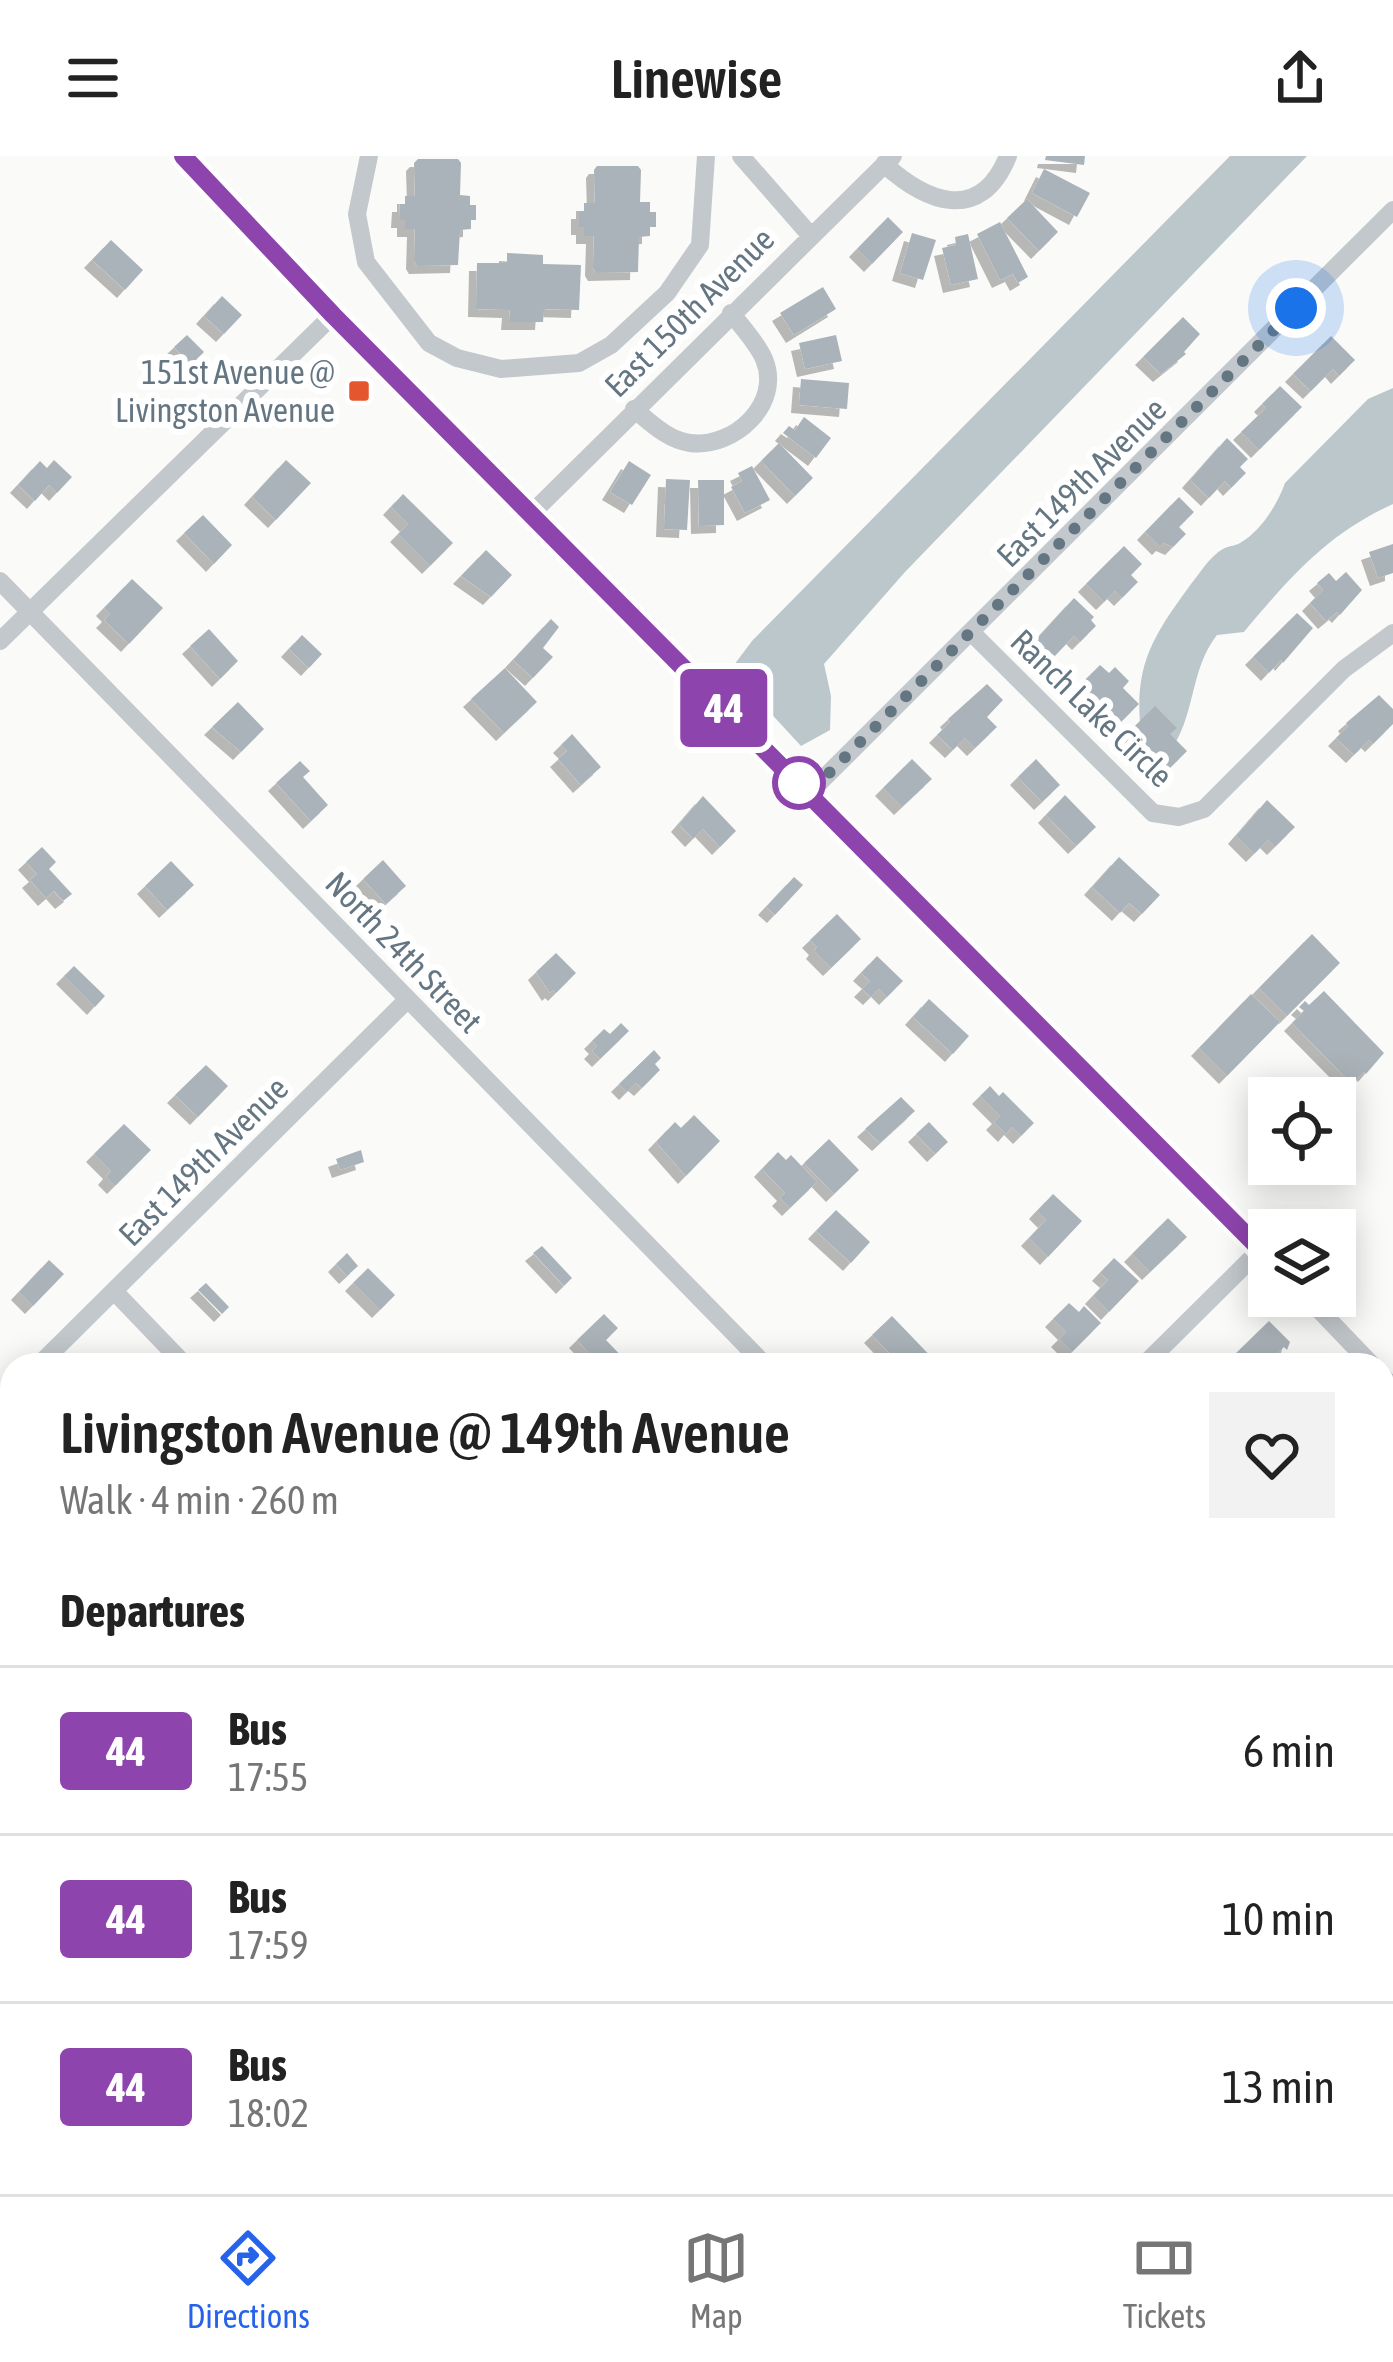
<!DOCTYPE html>
<meta charset="utf-8">
<style>
:root{--surface:#fff;--page:#f2f2f2;--text:#222;--muted:#767676;--line:#e0e0e0;--accent:#2563eb}
body{margin:0;font-family:"Asap Condensed",sans-serif;background:var(--page);color:var(--text);height:100vh;display:flex;flex-direction:column;font-size:45px;white-space:nowrap}
*{box-sizing:border-box;margin:0}
p{font-size:39px;color:var(--muted)}
.icon{flex:none;width:66px;height:66px;fill:none;stroke:currentColor;stroke-width:2;stroke-linecap:round;stroke-linejoin:round}
.map{position:relative;flex:1;overflow:hidden}
.sheet{position:absolute;left:0px;top:1197px;width:1395px;height:843px;display:flex;flex-direction:column;background:var(--surface);border-radius:36px 36px 0 0;box-shadow:0 6px 30px #0003}
.sheet>*{flex:none}
.badge{padding:0 24px;border-radius:9px;font-size:42px;line-height:78px}
.controls{position:absolute;left:1248px;top:921px;display:grid;gap:24px}
.controls a{display:grid;place-items:center;width:108px;height:108px;border-radius:0px;background:var(--surface);box-shadow:0 6px 30px #0003;font-size:60px}
.you{position:absolute;width:60px;height:60px;margin:-30px;border:9px solid #fff;border-radius:50%;background:#1a73e8;box-shadow:0 0 0 18px #1a73e833}
.map>.badge{position:absolute;translate:-50% -50%;box-shadow:0 0 0 6px #fff}
h2{padding:0 60px;font-size:45px;line-height:108px}
.round{display:grid;place-items:center;flex:none;width:126px;height:126px;border-radius:0px;background:var(--page)}
.summary{display:flex;align-items:center;justify-content:space-between;height:204px;padding:0 60px}
h1{font-size:57px;font-weight:600;line-height:90px}
ul{padding:0;list-style:none}
li{display:flex;align-items:center;gap:36px;height:168px;padding:0 60px;border-top:3px solid var(--line)}
li div{flex:1}
li b{display:block;font-size:45px}
li em{font-style:normal}
li .badge{min-width:132px;font-weight:700;text-align:center}
header{display:flex;justify-content:space-between;align-items:center;height:156px;padding:0 60px;background:var(--surface);font-size:54px;font-weight:600}
.tabs{display:flex;justify-content:space-around;align-items:center;height:168px;border-top:3px solid var(--line);background:var(--surface);font-size:33px;color:var(--muted)}
.tabs a{display:grid;justify-items:center;gap:6px}
.tabs .on{color:var(--accent)}
.map>svg:first-child{display:block}
.built{fill:#e8e9e9}
.green{fill:#dadfd7}
.water{fill:#bbc7cb}
.building{fill:#aab3b9;filter:url(#shadow)}
.lines{fill:none;stroke-linecap:round;stroke-linejoin:round}
.minor{stroke:#c3c8cc;stroke-width:18}
.line-casing{stroke:#fff;stroke-width:27}
.line{stroke:#8e44ad;stroke-width:18}
.walk{stroke:#657683;stroke-width:12;stroke-dasharray:0 21.6}
.poi-dot{fill:#e4572e;stroke:#fff;stroke-width:4.5}
.stop-dot{fill:#fff;stroke:#8e44ad;stroke-width:6}
.labels{text-anchor:middle;dominant-baseline:central;stroke-width:12;stroke-linejoin:round;paint-order:stroke}
.street-label{font-size:33px;fill:#657683;stroke:#fff}
.poi-label{font-size:33px;fill:#657683;stroke:#fff;text-anchor:end}
</style>
<header><svg class="icon" aria-label="menu" viewBox="0 0 24 24"><path d="M4 6h16M4 12h16M4 18h16"/></svg>Linewise<svg class="icon" aria-label="share" viewBox="0 0 24 24"><path d="M12 15V3M7 8l5-5 5 5M5 13v7h14v-7"/></svg></header>
<div class="map">
<svg width="1393" height="2038" viewBox="0 0 1393 2038">
<defs>
<filter id="shadow"><feDropShadow dx="-8" dy="8" stdDeviation="0" flood-color="#0004"/></filter>
</defs>
<rect width="100%" height="100%" fill="#fafaf8"/>
<path class="built" d="M1393,1878V2038H1232L1242,2028H1383V1888Z"/>
<path class="green" d="M0,1733L12,1743V1898L0,1889Z
M876,2028H1187L1199,2038H867Z"/>
<path class="water" d="M1230,0H1307L905,416L824,508L831,540L830,574L801,590L752,537L734,509L752,485Z
M1393,232V348C1327,378 1290,421 1244,476L1217,479C1189,514 1196,562 1169,596L1142,585C1132,513 1150,484 1191,428C1200,417 1210,400 1223,393C1228,390 1235,390 1240,387C1261,375 1277,349 1285,327L1368,243Z
M659,2028H819L812,2038H660Z"/>
<path class="building" d="M1046,0H1085L1084,9L1045,4Z
M418,3H458L461,7L460,39L470,40V49H476V64H471V73L460,74L458,109L417,110L414,105L415,73H405V64H399L400,48H405V40H415L414,7Z
M597,10H638L641,14L640,46H650V56H656V71H650V80L639,81L638,116L596,117L593,112L594,80H584V71H579V55H584V47H595L594,14Z
M1044,13L1090,37L1077,61L1032,37Z
M1027,43L1058,76L1039,95L1007,62Z
M888,61L903,76L872,108L857,93Z
M1000,66L1028,121L1018,127L1013,118L1000,124L977,78Z
M912,77L936,84L923,124L900,117Z
M968,78L978,123L951,129L942,92L956,89L955,81Z
M111,84L143,114L125,134L92,104Z
M507,97L543,99V108L581,109L579,154L544,153L543,166H509L510,154L476,153L477,107H507Z
M823,131L836,153L794,179L780,157Z
M222,140L242,159L224,178L204,160Z
M1183,161L1200,178L1184,196L1186,198L1161,218L1143,201Z
M187,179L204,196L191,209L174,191Z
M836,179L842,205L805,213L799,187Z
M1331,180L1355,204L1339,220L1333,213L1311,235L1293,218Z
M801,223L849,227L847,253L799,249Z
M1280,230L1302,251L1259,294L1241,276L1266,252L1262,248Z
M804,261L831,282L816,302L783,277L789,270L795,274Z
M1227,282L1248,303L1240,311L1246,317L1231,332L1225,325L1209,342L1190,324Z
M779,287L813,322L795,340L761,305Z
M54,304L72,321L57,337L49,329L35,345L18,329L40,305L47,312Z
M286,304L311,327L276,364L252,341Z
M629,305L651,319L632,349L610,336Z
M752,310L770,344L745,357L731,331L742,325L738,317Z
M666,323L690,324L687,374L664,373Z
M698,324H724V369L699,370Z
M403,338L453,387L430,410L398,378L408,368L391,351Z
M1179,341L1194,356L1179,371L1186,378L1173,391L1164,387L1160,391L1145,376Z
M203,359L232,389L214,408L184,377Z
M1393,388V417L1378,422L1369,396Z
M1124,390L1142,408L1131,419L1138,426L1122,442L1115,435L1104,446L1086,428Z
M486,394L512,419L491,441L461,420Z
M1346,416L1362,434L1340,459L1337,456L1326,465L1310,447L1323,434L1317,427L1329,417L1336,425Z
M132,423L163,452L129,488L104,464L110,458L104,452Z
M1074,442L1094,461L1091,464L1096,470L1080,486L1074,480L1050,505L1032,488Z
M1297,457L1313,472L1283,507L1281,504L1269,517L1253,501Z
M551,463L559,471L543,492L553,501L533,522L513,504Z
M209,473L238,505L220,523L190,490Z
M302,479L322,498L309,512L289,493Z
M1100,509L1109,517L1115,511L1129,525L1123,532L1139,548L1121,566L1091,541L1093,538L1082,527Z
M505,512L537,546L504,577L471,543Z
M987,528L1003,544L987,561L997,571L975,592L965,582L953,594L937,579L950,566L948,563Z
M1379,539L1393,553V568L1373,588L1369,584L1354,599L1336,582L1348,570L1346,567Z
M238,546L264,573L241,596L212,571Z
M1155,550L1177,572L1170,578L1187,595L1169,613L1158,602L1155,605L1130,575Z
M572,578L601,611L581,629L558,603L567,595L561,589Z
M912,603L932,623L902,651L883,632Z
M1036,603L1060,629L1042,646L1018,621Z
M300,605L310,615L303,621L328,649L311,665L276,627Z
M1065,639L1096,671L1076,690L1046,659Z
M703,640L736,675L720,691L703,673L693,683L679,668Z
M1267,644L1295,671L1275,691L1268,684L1254,698L1236,680Z
M42,691L56,706L49,713L72,738L63,745L54,735L46,742L30,724L37,718L26,706Z
M1119,701L1160,739L1142,758L1129,747L1120,757L1092,731Z
M383,704L406,730L386,748L363,723Z
M171,705L194,729L167,754L145,730Z
M794,721L803,729L775,759L766,751Z
M837,758L861,783L831,812L814,795L817,791L810,784Z
M1312,778L1340,807L1287,860L1259,832Z
M556,797L576,817L556,837L553,834L550,837L536,816Z
M877,800L903,825L887,841L879,833L871,841L862,833L870,825L861,817Z
M74,810L105,840L95,851L64,820Z
M1324,835L1384,897L1366,918L1364,916L1352,928L1292,867L1304,855L1299,851L1305,845L1309,849Z
M1251,838L1280,866L1227,920L1199,892Z
M929,843L969,880L953,898L913,861Z
M621,867L629,875L600,903L592,895L597,890L592,885L604,873L610,878Z
M654,894L661,902L655,908L660,914L642,932L636,927L627,936L619,928Z
M206,909L228,930L198,961L175,939Z
M990,930L999,940L1003,936L1034,967L1021,980L1012,971L1006,978L994,966L1000,960L980,940Z
M901,941L915,955L880,987L865,973Z
M694,959L720,985L686,1020L656,986L675,966L681,972Z
M929,966L948,986L935,998L916,978Z
M124,968L151,994L115,1030L106,1021L111,1015L94,998Z
M829,983L859,1014L834,1038L804,1007Z
M361,994L364,1006L340,1014L336,1003Z
M778,996L786,1004L791,999L817,1026L790,1052L780,1042L785,1037L762,1013Z
M1053,1038L1082,1065L1048,1101L1029,1082L1046,1064L1037,1055Z
M836,1054L870,1086L851,1107L816,1075Z
M1168,1062L1187,1081L1150,1116L1132,1098Z
M542,1090L572,1122L564,1130L533,1097Z
M347,1097L358,1110L347,1120L336,1108Z
M1114,1102L1139,1125L1109,1156L1093,1140L1108,1124L1100,1117Z
M49,1104L64,1118L33,1150L19,1136Z
M368,1112L395,1139L380,1154L353,1127Z
M206,1127L229,1151L222,1158L198,1134Z
M1069,1147L1079,1156L1084,1150L1101,1167L1072,1196L1059,1183L1066,1176L1053,1163Z
M604,1158L618,1172L606,1184L630,1209H594L597,1206L577,1184Z
M892,1160L939,1209H901L872,1179Z
M1269,1165L1290,1186L1287,1194L1284,1191L1274,1201L1283,1209H1241L1232,1201Z
M1393,1634V1763L1383,1773V1638L1386,1641Z
M413,2028H455L458,2035L457,2038H418Z"/>
<g class="lines">
<path class="minor" d="M183,0L333,159L1269,1102
M369,0L357,58L366,106L429,187L457,202L501,213L579,207L611,189L667,137L700,89L706,0
M741,0L810,79
M884,8C926,46 980,69 1008,0
M634,253C651,267 668,284 690,287C733,293 783,248 764,203C757,187 742,171 731,157
M531,358L893,0
M0,425L765,1209
M972,477L1153,657L1179,661L1204,653L1344,513L1393,477
M0,485L333,159
M809,637L1393,54
M114,1135L185,1209
M1306,1140L1372,1209
M39,1209L408,843
M1144,1209L1261,1093
M1383,1221L1393,1231
M0,1247L12,1236
M1383,1295L1393,1285
M311,2038L321,2028"/>
</g>
<g class="lines">
<defs>
<path id="line" d="M183,0L333,159L1269,1102"/>
</defs>
<use href="#line" class="line-casing"/>
<use href="#line" class="line"/>
<path class="walk" d="M799,627L809,637L1296,152"/>
</g>
<rect class="poi-dot" x="347" y="223" width="24" height="24" rx="6"/>
<circle class="stop-dot" cx="799" cy="627" r="24"/>
<g class="labels">
<g class="street-label">
<text transform="translate(689 156) rotate(-45)">East 150th Avenue</text>
<text transform="translate(1081 326) rotate(-45)">East 149th Avenue</text>
<text transform="translate(1092 552) rotate(44)">Ranch Lake Circle</text>
<text transform="translate(404 796) rotate(46)">North 24th Street</text>
<text transform="translate(203 1005) rotate(-45)">East 149th Avenue</text>
</g>
<g class="poi-label">
<text x="335" y="216">151st Avenue @<tspan x="335" dy="38">Livingston Avenue</tspan></text>
</g>
</g>
</svg>
<div class="controls">
<a><svg class="icon" aria-label="locate" viewBox="0 0 24 24"><circle cx="12" cy="12" r="6"/><path d="M12 2v4M12 18v4M2 12h4M18 12h4"/></svg></a>
<a><svg class="icon" aria-label="layers" viewBox="0 0 24 24"><path d="M12 4l9 5-9 5-9-5zM3 14l9 5 9-5"/></svg></a>
</div>
<div class="you" style="left:1296px;top:152px"></div>
<b class="badge" style="left:724px;top:552px;background:#8e44ad;color:#fff">44</b>
<section class="sheet">
<div class="summary"><div><h1>Livingston Avenue @ 149th Avenue</h1><p>Walk · 4 min · 260 m</p></div><a class="round"><svg class="icon" aria-label="heart" viewBox="0 0 24 24"><path d="M12 20l-8-8c-3-5 5-10 8-4 3-6 11-1 8 4z"/></svg></a></div>
<h2>Departures</h2>
<ul>
<li><span class="badge" style="background:#8e44ad;color:#fff">44</span><div><b>Bus</b><p>17:55</p></div><em>6 min</em></li>
<li><span class="badge" style="background:#8e44ad;color:#fff">44</span><div><b>Bus</b><p>17:59</p></div><em>10 min</em></li>
<li><span class="badge" style="background:#8e44ad;color:#fff">44</span><div><b>Bus</b><p>18:02</p></div><em>13 min</em></li>
</ul>
</section>
</div>
<nav class="tabs">
<a class="on"><svg class="icon" aria-label="directions" viewBox="0 0 24 24"><path d="M12 3l9 9-9 9-9-9zM9 14v-3h6M13 9l2 2-2 2"/></svg>Directions</a>
<a><svg class="icon" aria-label="map" viewBox="0 0 24 24"><path d="M3 6l6-2 6 2 6-2v14l-6 2-6-2-6 2zM9 4v14M15 6v14"/></svg>Map</a>
<a><svg class="icon" aria-label="tickets" viewBox="0 0 24 24"><path d="M3 7h18v10H3zM15 7v10"/></svg>Tickets</a>
</nav>
